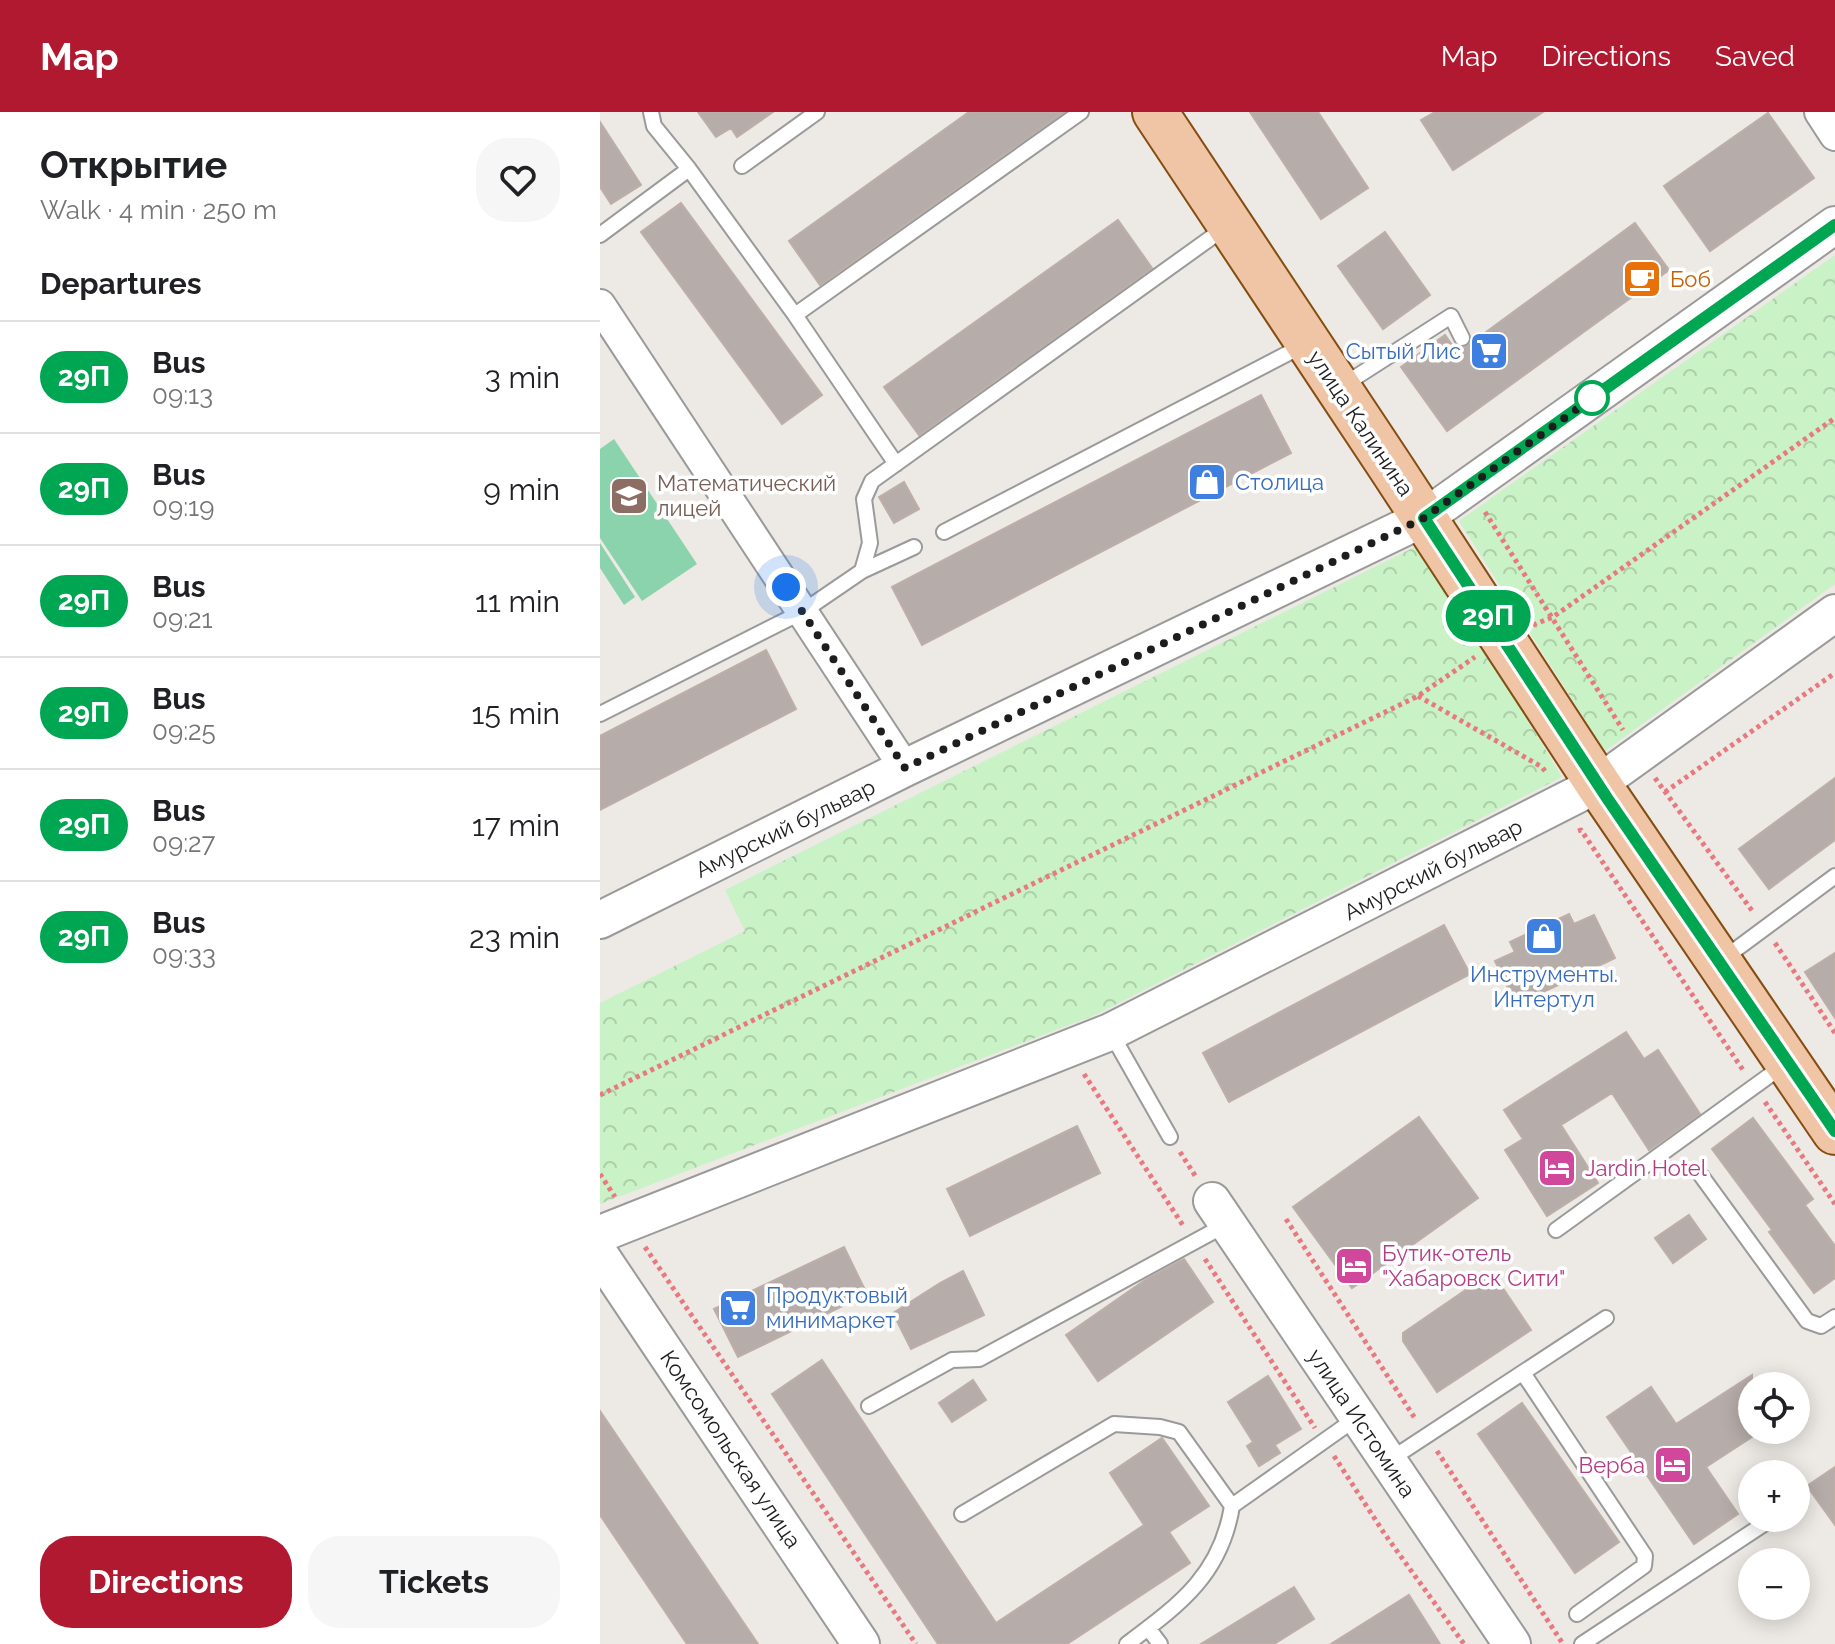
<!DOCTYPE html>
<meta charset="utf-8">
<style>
:root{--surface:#fff;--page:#f6f6f6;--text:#202124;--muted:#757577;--line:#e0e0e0;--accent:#b11930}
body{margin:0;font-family:Raleway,sans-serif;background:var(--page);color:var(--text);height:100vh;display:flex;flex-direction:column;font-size:30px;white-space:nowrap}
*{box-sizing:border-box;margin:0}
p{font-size:26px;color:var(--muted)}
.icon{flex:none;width:44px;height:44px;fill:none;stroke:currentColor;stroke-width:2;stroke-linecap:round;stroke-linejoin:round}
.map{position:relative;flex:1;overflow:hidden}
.details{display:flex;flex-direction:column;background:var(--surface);width:600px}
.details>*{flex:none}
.badge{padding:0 16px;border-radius:26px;font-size:28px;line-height:52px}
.buttons{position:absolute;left:1138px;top:1260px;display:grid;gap:16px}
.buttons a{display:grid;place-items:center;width:72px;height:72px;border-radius:50%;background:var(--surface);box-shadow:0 4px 20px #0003;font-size:40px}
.you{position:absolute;width:40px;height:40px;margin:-20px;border:6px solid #fff;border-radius:50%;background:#1a73e8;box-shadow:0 0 0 12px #1a73e833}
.map>.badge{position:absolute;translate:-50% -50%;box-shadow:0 0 0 4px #fff}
h2{padding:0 40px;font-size:30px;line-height:72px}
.round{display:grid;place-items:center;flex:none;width:84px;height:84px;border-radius:32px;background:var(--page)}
.overview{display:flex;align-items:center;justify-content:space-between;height:136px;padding:0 40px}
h1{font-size:38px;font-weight:700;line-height:60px}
.cta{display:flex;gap:16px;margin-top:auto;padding:16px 40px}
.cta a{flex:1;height:92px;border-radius:32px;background:var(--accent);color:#fff;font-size:32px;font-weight:700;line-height:92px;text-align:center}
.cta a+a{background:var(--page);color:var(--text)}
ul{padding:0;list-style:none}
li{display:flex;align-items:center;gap:24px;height:112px;padding:0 40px;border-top:2px solid var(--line)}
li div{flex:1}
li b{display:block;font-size:30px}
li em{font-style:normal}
li .badge{min-width:88px;font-weight:700;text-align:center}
header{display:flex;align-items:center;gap:48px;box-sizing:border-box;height:112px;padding:0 40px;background:var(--accent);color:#fff}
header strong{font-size:38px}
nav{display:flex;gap:44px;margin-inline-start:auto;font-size:28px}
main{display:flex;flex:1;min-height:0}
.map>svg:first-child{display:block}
.park{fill:url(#park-crowns)}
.pitch{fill:#8bd3ac}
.building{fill:#b6adaa;stroke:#bdaea8;stroke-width:2}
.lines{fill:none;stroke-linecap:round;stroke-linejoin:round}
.service-casing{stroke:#9a9a9a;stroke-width:18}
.minor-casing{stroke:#9a9a9a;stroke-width:34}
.tertiary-casing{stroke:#9a9a9a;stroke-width:40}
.primary-casing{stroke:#844d12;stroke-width:48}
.path{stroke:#e87a7f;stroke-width:5;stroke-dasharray:4 4;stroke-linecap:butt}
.service{stroke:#fff;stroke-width:14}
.minor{stroke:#fff;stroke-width:30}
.tertiary{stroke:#fff;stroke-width:36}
.primary{stroke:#f0c5a6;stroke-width:44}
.line-casing{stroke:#fff;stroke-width:18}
.line{stroke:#00a651;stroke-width:12}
.walk{stroke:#1d1d1d;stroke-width:8;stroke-dasharray:0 14.4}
.stop-dot{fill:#fff;stroke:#00a651;stroke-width:4}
.labels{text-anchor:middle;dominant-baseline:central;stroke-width:7;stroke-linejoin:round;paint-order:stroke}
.food-label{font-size:22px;fill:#c56008;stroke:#fff;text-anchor:start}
.shop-label{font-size:22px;fill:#366cbe;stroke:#fff;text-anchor:start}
.street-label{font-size:22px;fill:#1d1d1d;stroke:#fff}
.education-label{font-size:22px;fill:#785e54;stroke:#fff;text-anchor:start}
.hotel-label{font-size:22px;fill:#b23c85;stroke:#fff;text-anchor:start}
</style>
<header>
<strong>Map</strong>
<nav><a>Map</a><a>Directions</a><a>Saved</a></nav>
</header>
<main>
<section class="details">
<div class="overview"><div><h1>Открытие</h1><p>Walk · 4 min · 250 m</p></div><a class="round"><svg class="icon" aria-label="heart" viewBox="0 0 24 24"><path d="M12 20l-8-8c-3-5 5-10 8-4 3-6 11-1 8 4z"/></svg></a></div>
<h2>Departures</h2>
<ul>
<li><span class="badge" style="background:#00a651;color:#fff">29П</span><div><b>Bus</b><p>09:13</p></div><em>3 min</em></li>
<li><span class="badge" style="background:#00a651;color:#fff">29П</span><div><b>Bus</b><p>09:19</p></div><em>9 min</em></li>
<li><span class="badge" style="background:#00a651;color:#fff">29П</span><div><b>Bus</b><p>09:21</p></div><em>11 min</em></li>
<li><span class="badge" style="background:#00a651;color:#fff">29П</span><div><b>Bus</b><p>09:25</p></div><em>15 min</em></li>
<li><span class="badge" style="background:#00a651;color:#fff">29П</span><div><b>Bus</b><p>09:27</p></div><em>17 min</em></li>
<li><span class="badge" style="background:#00a651;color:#fff">29П</span><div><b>Bus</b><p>09:33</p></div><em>23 min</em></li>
</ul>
<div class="cta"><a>Directions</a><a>Tickets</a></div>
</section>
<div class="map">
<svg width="1235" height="1532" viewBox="0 0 1235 1532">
<defs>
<pattern id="park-crowns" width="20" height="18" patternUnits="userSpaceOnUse" patternTransform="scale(2)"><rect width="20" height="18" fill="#c9f2c6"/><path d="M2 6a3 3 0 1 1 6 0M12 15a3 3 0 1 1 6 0" fill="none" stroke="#accfaa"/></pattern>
</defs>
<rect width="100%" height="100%" fill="#ede9e4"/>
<path class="park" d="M1235,143V472L1005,639L859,409Z
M821,432L962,665L495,903L0,1092V891L145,819L125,778Z"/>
<path class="pitch" d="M14,327L97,452L42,489L0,426V337Z
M0,431L35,485L24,493L0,456Z"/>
<path class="building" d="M98,0H173L137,25L131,16L116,25Z
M369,0H464L220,173L189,129Z
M650,0H718L768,76L721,107Z
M835,0H943L853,58L821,8Z
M1168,1L1214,66L1110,139L1064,74Z
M0,10L41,73L11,92L0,75Z
M81,91L222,283L182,312L41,120Z
M518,108L552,156L319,323L284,275Z
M1035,111L1069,158L847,319L801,255L845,223L857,240L867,234Z
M785,120L830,183L783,217L738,154Z
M661,283L691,341L322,533L292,475Z
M304,370L319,397L294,411L279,385Z
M166,538L196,597L0,698V624Z
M1235,666V728L1169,777L1139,737Z
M969,802L974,812L994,803L1015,846L916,893L895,849L915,840L910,830Z
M844,813L870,862L629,990L603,941Z
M1235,841V906L1205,860Z
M1026,920L1044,947L1058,938L1100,1002L1049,1038L1012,981L961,1013L998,1071L947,1104L905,1038L923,1027L904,998Z
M819,1005L878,1086L752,1176L693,1095Z
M1153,1006L1213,1087L1205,1093L1235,1134V1166L1214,1181L1169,1120L1172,1118L1112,1037Z
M477,1014L500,1061L370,1124L347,1077Z
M1089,1103L1106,1127L1073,1151L1055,1126Z
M244,1135L267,1182L138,1245L114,1197Z
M584,1147L613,1190L498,1269L466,1223L545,1168Z
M363,1159L384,1203L311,1237L293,1201L340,1171Z
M892,1160L931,1218L837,1280L803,1229V1221Z
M222,1248L396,1511L544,1413L510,1361L562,1326L609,1394L569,1420L590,1451L467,1532H338L172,1282Z
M1152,1263V1325L1106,1355L1138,1402L1094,1432L1007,1305L1051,1275L1076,1312Z
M668,1264L701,1317L675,1333L680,1341L659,1354L647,1334L653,1330L628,1290Z
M373,1268L386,1288L352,1310L339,1291Z
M922,1291L1019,1430L975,1461L878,1322Z
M0,1299L158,1532H87L0,1403Z
M1235,1355V1413L1207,1374Z
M694,1475L714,1507L674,1532H601Z
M809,1483L840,1532H731Z"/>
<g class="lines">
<defs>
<path id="service" d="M51,0L54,14L89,57
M142,54L217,0
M0,123L89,57L195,203
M742,274L851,204L862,226
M296,352L195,203L481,0
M344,420L704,233
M262,459L314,435
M0,602L202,500L262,459L270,431L264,387L272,369L626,115
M1123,847L1235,764
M511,921L570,1025
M1100,1062L1207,1209L1221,1214L1235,1205
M956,1118L1184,953
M923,1261L1045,1444L1044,1454L977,1502
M269,1294L352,1248L379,1247L627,1112
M788,1349L1006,1206
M362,1402L514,1312L560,1315L579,1320L632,1394
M548,1516L560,1532
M527,1532C579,1493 621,1463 632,1394L758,1305
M982,1532L1173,1406"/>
<path id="minor" d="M1220,0L1235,23
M0,193L305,656"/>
<path id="tertiary" d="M0,808L305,656L824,406L1235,113
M612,1089L912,1532
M0,1122L510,920L998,672L1235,501
M0,1143L261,1532"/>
<path id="primary" d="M555,0L790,354L998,672L1235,1020"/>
</defs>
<use href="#service" class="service-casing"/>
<use href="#minor" class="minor-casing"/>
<use href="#tertiary" class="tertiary-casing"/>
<use href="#primary" class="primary-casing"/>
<path class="path" d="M885,400L1023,618
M933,513L953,505L1235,306
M818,584L942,655L945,659
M1055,666L1153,800
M1065,680L1235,561
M978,719L981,718L1143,958
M1175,831L1235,921
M484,962L584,1115
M0,983L818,584L875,545
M1165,990L1235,1092
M580,1040L596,1065
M0,1062L15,1085
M686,1107L816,1308
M45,1135L316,1532
M605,1147L715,1316
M837,1339L963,1532
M734,1344L784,1421L864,1532"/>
<use href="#service" class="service"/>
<use href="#minor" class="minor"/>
<use href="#tertiary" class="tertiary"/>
<use href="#primary" class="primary"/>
</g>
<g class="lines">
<defs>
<path id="line" d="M1235,113L824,406L1007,686L1235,1019"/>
</defs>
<use href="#line" class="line-casing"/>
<use href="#line" class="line"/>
<path class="walk" d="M186,475L305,656L824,406L994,285L992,286"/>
</g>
<defs>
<symbol id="cafe-square" viewBox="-11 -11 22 22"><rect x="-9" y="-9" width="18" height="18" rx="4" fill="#e8710a" stroke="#fff"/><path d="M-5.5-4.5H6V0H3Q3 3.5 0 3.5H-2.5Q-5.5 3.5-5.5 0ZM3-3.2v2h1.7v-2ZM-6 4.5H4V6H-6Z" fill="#fff"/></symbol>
<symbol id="supermarket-square" viewBox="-11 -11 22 22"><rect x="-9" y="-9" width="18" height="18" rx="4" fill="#3f7fe0" stroke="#fff"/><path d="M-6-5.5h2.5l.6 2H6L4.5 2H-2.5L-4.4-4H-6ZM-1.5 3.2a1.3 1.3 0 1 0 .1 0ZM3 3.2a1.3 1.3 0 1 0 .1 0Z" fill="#fff"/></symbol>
<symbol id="shop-square" viewBox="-11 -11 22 22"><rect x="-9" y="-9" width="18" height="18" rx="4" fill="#3f7fe0" stroke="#fff"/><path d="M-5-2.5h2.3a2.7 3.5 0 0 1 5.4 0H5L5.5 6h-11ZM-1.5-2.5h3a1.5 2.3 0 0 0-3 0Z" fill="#fff"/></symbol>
<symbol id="school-square" viewBox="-11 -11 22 22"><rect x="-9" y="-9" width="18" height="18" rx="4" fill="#8d6e63" stroke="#fff"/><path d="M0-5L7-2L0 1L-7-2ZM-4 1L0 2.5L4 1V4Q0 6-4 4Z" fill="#fff"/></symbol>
<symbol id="hotel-square" viewBox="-11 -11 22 22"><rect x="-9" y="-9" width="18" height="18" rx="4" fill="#d1479c" stroke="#fff"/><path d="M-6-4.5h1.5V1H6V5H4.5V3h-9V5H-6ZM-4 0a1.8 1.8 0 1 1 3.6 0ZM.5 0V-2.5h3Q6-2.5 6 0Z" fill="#fff"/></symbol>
</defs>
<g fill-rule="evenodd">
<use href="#cafe-square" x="1020" y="145" width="44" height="44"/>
<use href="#supermarket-square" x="867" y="217" width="44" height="44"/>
<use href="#shop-square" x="585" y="348" width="44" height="44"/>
<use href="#school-square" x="7" y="362" width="44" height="44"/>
<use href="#shop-square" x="922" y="802" width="44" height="44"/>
<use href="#hotel-square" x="935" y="1034" width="44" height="44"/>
<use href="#hotel-square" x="732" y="1132" width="44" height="44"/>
<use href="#supermarket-square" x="116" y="1174" width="44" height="44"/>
<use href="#hotel-square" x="1051" y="1331" width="44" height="44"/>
</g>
<circle class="stop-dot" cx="992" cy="286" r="16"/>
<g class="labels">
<g class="food-label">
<text x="1070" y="167">Боб</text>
</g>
<g class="shop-label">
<text x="861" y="239" text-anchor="end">Сытый Лис</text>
<text x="635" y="370">Столица</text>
<text x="944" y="862" text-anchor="middle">Инструменты.<tspan x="944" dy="25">Интертул</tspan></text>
<text x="166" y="1183">Продуктовый<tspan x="166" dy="25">минимаркет</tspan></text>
</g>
<g class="street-label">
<text transform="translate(761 311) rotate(56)">улица Калинина</text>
<text transform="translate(185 716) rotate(-26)">Амурский бульвар</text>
<text transform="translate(833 757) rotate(-27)">Амурский бульвар</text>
<text transform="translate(762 1311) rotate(56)">улица Истомина</text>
<text transform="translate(131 1337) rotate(56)">Комсомольская улица</text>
</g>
<g class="education-label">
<text x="57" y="371">Математический<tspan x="57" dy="25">лицей</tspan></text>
</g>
<g class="hotel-label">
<text x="985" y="1056">Jardin Hotel</text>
<text x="782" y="1141">Бутик-отель<tspan x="782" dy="25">"Хабаровск Сити"</tspan></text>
<text x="1045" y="1353" text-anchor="end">Верба</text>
</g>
</g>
</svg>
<div class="buttons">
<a><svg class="icon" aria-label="locate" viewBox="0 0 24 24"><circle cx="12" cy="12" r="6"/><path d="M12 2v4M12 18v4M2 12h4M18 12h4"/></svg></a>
<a>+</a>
<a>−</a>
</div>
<div class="you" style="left:186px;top:475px"></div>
<b class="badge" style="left:888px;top:504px;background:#00a651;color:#fff">29П</b>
</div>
</main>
